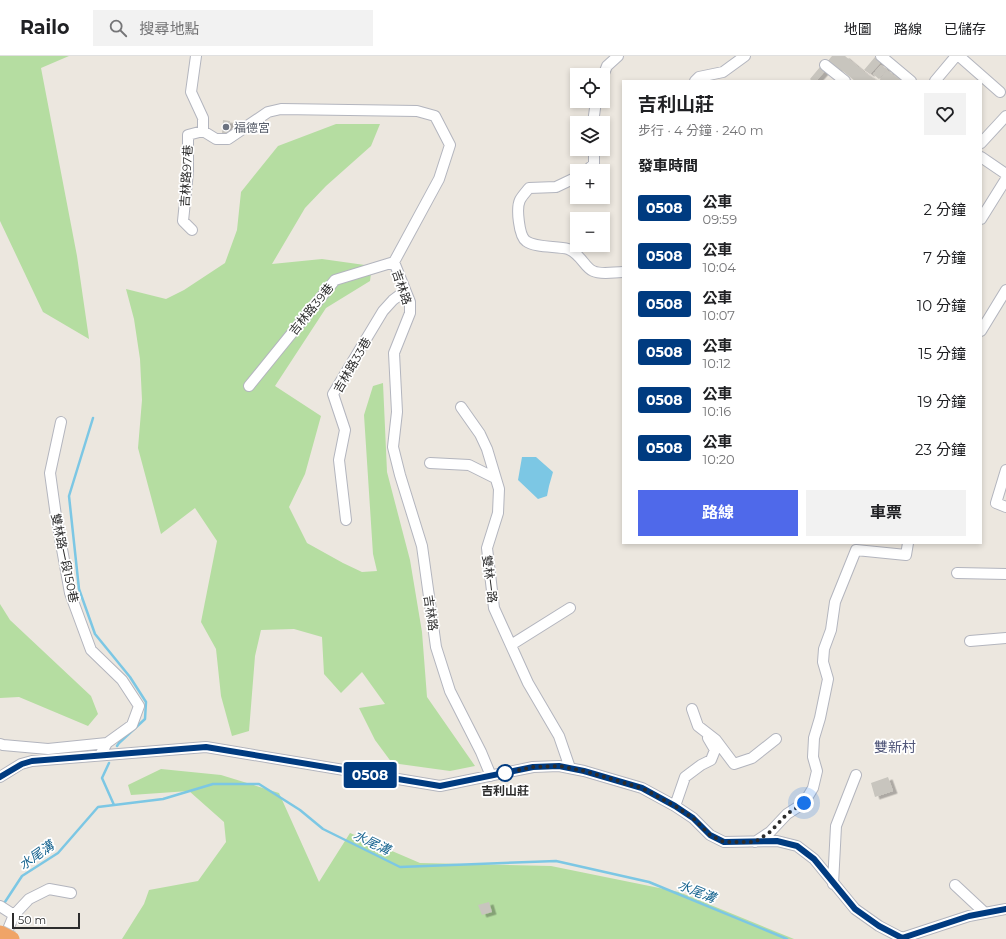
<!DOCTYPE html>
<html lang="zh-TW">
<meta charset="utf-8">
<style>
:root{--surface:#fff;--page:#f2f2f2;--text:#202124;--muted:#757577;--line:#e0e0e0;--accent:#4f69ea}
body{margin:0;font-family:Montserrat,"Noto Sans TC",sans-serif;background:var(--page);color:var(--text);height:100vh;display:flex;flex-direction:column;font-size:15px;white-space:nowrap}
*{box-sizing:border-box;margin:0}
p{font-size:13px;color:var(--muted)}
.icon{flex:none;width:22px;height:22px;fill:none;stroke:currentColor;stroke-width:2;stroke-linecap:round;stroke-linejoin:round}
.map{position:relative;flex:1;overflow:hidden}
.drawer{position:absolute;left:622px;top:24px;width:360px;height:464px;display:flex;flex-direction:column;background:var(--surface);border-radius:0px;box-shadow:0 2px 6px #0003}
.drawer>*{flex:none}
.badge{padding:0 8px;border-radius:3px;font-size:14px;line-height:26px}
.buttons{position:absolute;left:570px;top:12px;display:grid;gap:8px}
.buttons a{display:grid;place-items:center;width:40px;height:40px;border-radius:0px;background:var(--surface);box-shadow:0 2px 6px #0003;font-size:20px}
.scale{position:absolute;left:12px;bottom:10px;width:68px;box-sizing:border-box;padding-left:4px;border:2px solid #2c2c2c;border-top:0;font-size:11px;line-height:14px;white-space:nowrap;color:#2c2c2c;-webkit-text-stroke:3px #fff;paint-order:stroke}
.you{position:absolute;width:20px;height:20px;margin:-10px;border:3px solid #fff;border-radius:50%;background:#1a73e8;box-shadow:0 0 0 6px #1a73e833}
.map>.badge{position:absolute;translate:-50% -50%;box-shadow:0 0 0 2px #fff}
h2{padding:0 16px;font-size:15px;line-height:36px}
.round{display:grid;place-items:center;flex:none;width:42px;height:42px;border-radius:0px;background:var(--page)}
.head{display:flex;align-items:center;justify-content:space-between;height:68px;padding:0 16px}
h1{font-size:19px;font-weight:700;line-height:30px}
.button{display:flex;gap:8px;margin-top:auto;padding:8px 16px}
.button a{flex:1;height:46px;border-radius:0px;background:var(--accent);color:#fff;font-size:16px;font-weight:700;line-height:46px;text-align:center}
.button a+a{background:var(--page);color:var(--text)}
ul{padding:0;list-style:none}
li{display:flex;align-items:center;gap:12px;height:48px;padding:0 16px}
li div{flex:1}
li b{display:block;font-size:15px}
li em{font-style:normal}
li .badge{min-width:44px;font-weight:700;text-align:center}
header{display:flex;align-items:center;gap:24px;box-sizing:border-box;height:56px;padding:0 20px;background:var(--surface);border-bottom:1px solid var(--line)}
header strong{font-size:19px}
nav{display:flex;gap:22px;margin-inline-start:auto;font-size:14px}
.search{width:280px;height:36px;background:var(--page);display:flex;align-items:center;gap:10px;box-sizing:border-box;padding:0 14px;border-radius:0px;color:var(--muted);font-size:15px}
.map>svg:first-child{display:block}
.green{fill:#b5dda1}
.water{fill:#7cc7e4}
.lines{fill:none;stroke-linecap:round;stroke-linejoin:round}
.stream{stroke:#7cc7e4;stroke-width:2.5}
.building{fill:#c8c5be;filter:url(#shadow)}
.minor-casing{stroke:#b3b5be;stroke-width:12}
.minor{stroke:#fff;stroke-width:10}
.highway-bridge-casing{stroke:#c8c8c8;stroke-width:17;stroke-linecap:butt}
.highway-bridge{stroke:#f0a467;stroke-width:15}
.line-casing{stroke:#fff;stroke-width:9}
.line{stroke:#003b80;stroke-width:6}
.walk{stroke:#2c2c2c;stroke-width:4;stroke-dasharray:0 7.2}
.worship-dot{fill:#6b7280;stroke:#fff;stroke-width:1.5}
.stop-dot{fill:#fff;stroke:#003b80;stroke-width:2}
.labels{text-anchor:middle;dominant-baseline:central;stroke-width:3.5;stroke-linejoin:round;paint-order:stroke}
.worship-label{font-size:12px;fill:#5b616d;stroke:#fff;text-anchor:start}
.street-label{font-size:12px;fill:#2c2c2c;stroke:#fff}
.stop-label{font-size:12px;font-weight:bold;fill:#2c2c2c;stroke:#fff}
.water-label{font-size:13px;font-style:italic;fill:#1a6691;stroke:#fff}
.quarter-label{font-size:14px;fill:#505679;stroke:#fff}
</style>
<header>
<strong>Railo</strong>
<div class="search"><svg class="icon" aria-label="search" viewBox="0 0 24 24"><circle cx="10" cy="10" r="6"/><path d="M15 15l6 6"/></svg>搜尋地點</div>
<nav><a>地圖</a><a>路線</a><a>已儲存</a></nav>
</header>
<div class="map">
<svg width="1006" height="883" viewBox="0 0 1006 883">
<defs>
<filter id="shadow"><feDropShadow dx="4.5" dy="2.5" stdDeviation="0" flood-color="#0004"/></filter>
</defs>
<rect width="100%" height="100%" fill="#ece7df"/>
<path class="green" d="M0,0H69L41,12L77,200L89,283L43,256L0,165Z
M336,68H380L371,90L326,130L305,152L272,208L322,203L372,210L370,225L326,252L275,330L321,360L305,418L289,451L307,487L343,507L362,516L377,515L373,498L364,359L373,330L383,327L387,416L410,504L422,576L427,641L475,710L450,715L392,707L375,684L359,652L385,648L362,616L341,637L324,618L322,581L294,573L261,574L255,600L249,675L232,680L221,640L216,593L201,566L217,485L195,452L161,478L138,392L142,344L140,303L134,263L126,233L166,243L184,234L225,207L237,174L241,136L278,90Z
M0,548L10,564L91,640L98,658L88,670L19,641L0,642Z
M161,713L221,719L279,737L319,826L350,777L420,807L551,810L679,836L794,883H122L144,848L149,834L198,825L226,786L224,766L189,735L131,739L128,729Z"/>
<path class="water" d="M522,401H536L553,416L549,430L547,440L538,443L518,424Z"/>
<g class="lines">
<path class="stream" d="M93,362L69,440L79,533L95,578L130,621L146,646L145,663L119,687L117,690
M109,707L102,722L114,749
M3,849L22,820L58,797L98,751L163,743L213,728H259L300,754L323,773L400,811L556,805L649,826L787,883"/>
</g>
<path class="building" d="M832,0H845L864,16L877,25H855L839,12L837,14L827,6Z
M875,1L881,6L870,18L864,14Z
M881,9L887,13L879,23L873,18Z
M820,11L825,15L816,25H812L810,23Z
M887,14L892,18L901,25H879Z
M223,64L230,65L228,78L222,77Z
M888,721L893,735L875,741L871,727Z
M489,846L492,856L482,859L478,849Z"/>
<g class="lines">
<defs>
<path id="minor" d="M196,0L191,36L203,62V75L216,83H228L268,56L281,53L417,55L435,60L450,89L439,123L394,206L410,246V257L394,297L397,356L393,391L400,419L422,490L436,591L450,635L481,696L491,720
M881,0L911,25
M959,0L1000,36
M825,9L845,25
M603,20L607,10L618,0
M695,25L699,21L723,16L745,0
M935,25L956,0
M593,67L596,45
M981,87L1006,60
M981,101L1006,118
M586,115L594,108V93
M577,121L556,131L529,132C526,136 522,140 520,144C516,152 519,180 526,185C535,192 557,190 568,193C580,197 585,212 593,215C601,219 614,216 623,216
M981,163L1006,123
M192,174L183,165L188,116V79L203,75
M981,275L1006,234
M249,330L335,224L394,206
M461,351L480,378L487,393L499,433L498,457L487,492L494,552L528,627L559,680L570,712
M61,366L50,417L56,460L70,537L91,594L122,624L139,650L132,669L107,687L100,699
M430,407L469,409L495,422
M1006,414L996,447L1006,451
M346,464L339,404L345,374L333,338L383,255L393,244L405,235
M957,517L1006,518
M970,585L1006,582
M511,589L570,552
M692,653L698,670L716,684L734,708L752,702L776,683
M0,688L3,689L48,693L107,687
M0,721L21,708L32,705L206,691L440,730L533,711L559,710L584,715L642,732L675,750L693,762L710,779L724,786L777,785L797,790L814,803L855,853L879,870L902,882
M675,750L685,721L701,709L711,704L715,694L708,682
M755,786L770,776L787,758L804,747L813,732L817,715L813,701L814,682L820,662L828,623L823,606L824,593L831,574L835,546L856,494L906,499L908,487
M833,828L836,770L856,719
M955,829L985,857
M0,850L14,859
M902,882L969,860L1006,853
M4,883L14,859L29,843L49,833L71,837"/>
</defs>
<use href="#minor" class="minor-casing"/>
<use href="#minor" class="minor"/>
<defs>
<path id="highway-bridge" d="M0,877L12,883"/>
</defs>
<use href="#highway-bridge" class="highway-bridge-casing"/>
<use href="#highway-bridge" class="highway-bridge"/>
</g>
<g class="lines">
<defs>
<path id="line" d="M0,721L22,708L32,705L206,691L440,730L533,711L559,710L584,715L642,732L675,750L693,762L710,779L724,786L777,785L797,790L814,803L855,853L879,870L902,882L969,860L1006,853"/>
</defs>
<use href="#line" class="line-casing"/>
<use href="#line" class="line"/>
<path class="walk" d="M505,717L533,711L559,710L584,715L642,732L675,750L693,762L710,779L724,786H755L770,776L787,758L804,747"/>
</g>
<circle class="worship-dot" cx="226" cy="71" r="4"/>
<circle class="stop-dot" cx="505" cy="717" r="8"/>
<g class="labels">
<g class="worship-label">
<text x="234" y="71">福德宮</text>
</g>
<g class="street-label">
<text transform="translate(186 120) rotate(-87)">吉林路97巷</text>
<text transform="translate(402 231) rotate(71)">吉林路</text>
<text transform="translate(311 253) rotate(-51)">吉林路39巷</text>
<text transform="translate(352 309) rotate(-60)">吉林路33巷</text>
<text transform="translate(65 502) rotate(78)">雙林路一段150巷</text>
<text transform="translate(490 523) rotate(83)">雙林一路</text>
<text transform="translate(431 557) rotate(82)">吉林路</text>
</g>
<g class="stop-label">
<text x="505" y="734">吉利山莊</text>
</g>
<g class="water-label">
<text transform="translate(372 786) rotate(26)">水尾溝</text>
<text transform="translate(36 799) rotate(-35)">水尾溝</text>
<text transform="translate(697 835) rotate(22)">水尾溝</text>
</g>
<g class="quarter-label">
<text x="895" y="691">雙新村</text>
</g>
</g>
</svg>
<div class="buttons">
<a><svg class="icon" aria-label="locate" viewBox="0 0 24 24"><circle cx="12" cy="12" r="6"/><path d="M12 2v4M12 18v4M2 12h4M18 12h4"/></svg></a>
<a><svg class="icon" aria-label="layers" viewBox="0 0 24 24"><path d="M12 4l9 5-9 5-9-5zM3 14l9 5 9-5"/></svg></a>
<a>+</a>
<a>−</a>
</div>
<div class="scale">50 m</div>
<div class="you" style="left:804px;top:747px"></div>
<b class="badge" style="left:370px;top:719px;background:#003b80;color:#fff">0508</b>
<section class="drawer">
<div class="head"><div><h1>吉利山莊</h1><p>步行 · 4 分鐘 · 240 m</p></div><a class="round"><svg class="icon" aria-label="heart" viewBox="0 0 24 24"><path d="M12 20l-8-8c-3-5 5-10 8-4 3-6 11-1 8 4z"/></svg></a></div>
<h2>發車時間</h2>
<ul>
<li><span class="badge" style="background:#003b80;color:#fff">0508</span><div><b>公車</b><p>09:59</p></div><em>2 分鐘</em></li>
<li><span class="badge" style="background:#003b80;color:#fff">0508</span><div><b>公車</b><p>10:04</p></div><em>7 分鐘</em></li>
<li><span class="badge" style="background:#003b80;color:#fff">0508</span><div><b>公車</b><p>10:07</p></div><em>10 分鐘</em></li>
<li><span class="badge" style="background:#003b80;color:#fff">0508</span><div><b>公車</b><p>10:12</p></div><em>15 分鐘</em></li>
<li><span class="badge" style="background:#003b80;color:#fff">0508</span><div><b>公車</b><p>10:16</p></div><em>19 分鐘</em></li>
<li><span class="badge" style="background:#003b80;color:#fff">0508</span><div><b>公車</b><p>10:20</p></div><em>23 分鐘</em></li>
</ul>
<div class="button"><a>路線</a><a>車票</a></div>
</section>
</div>
